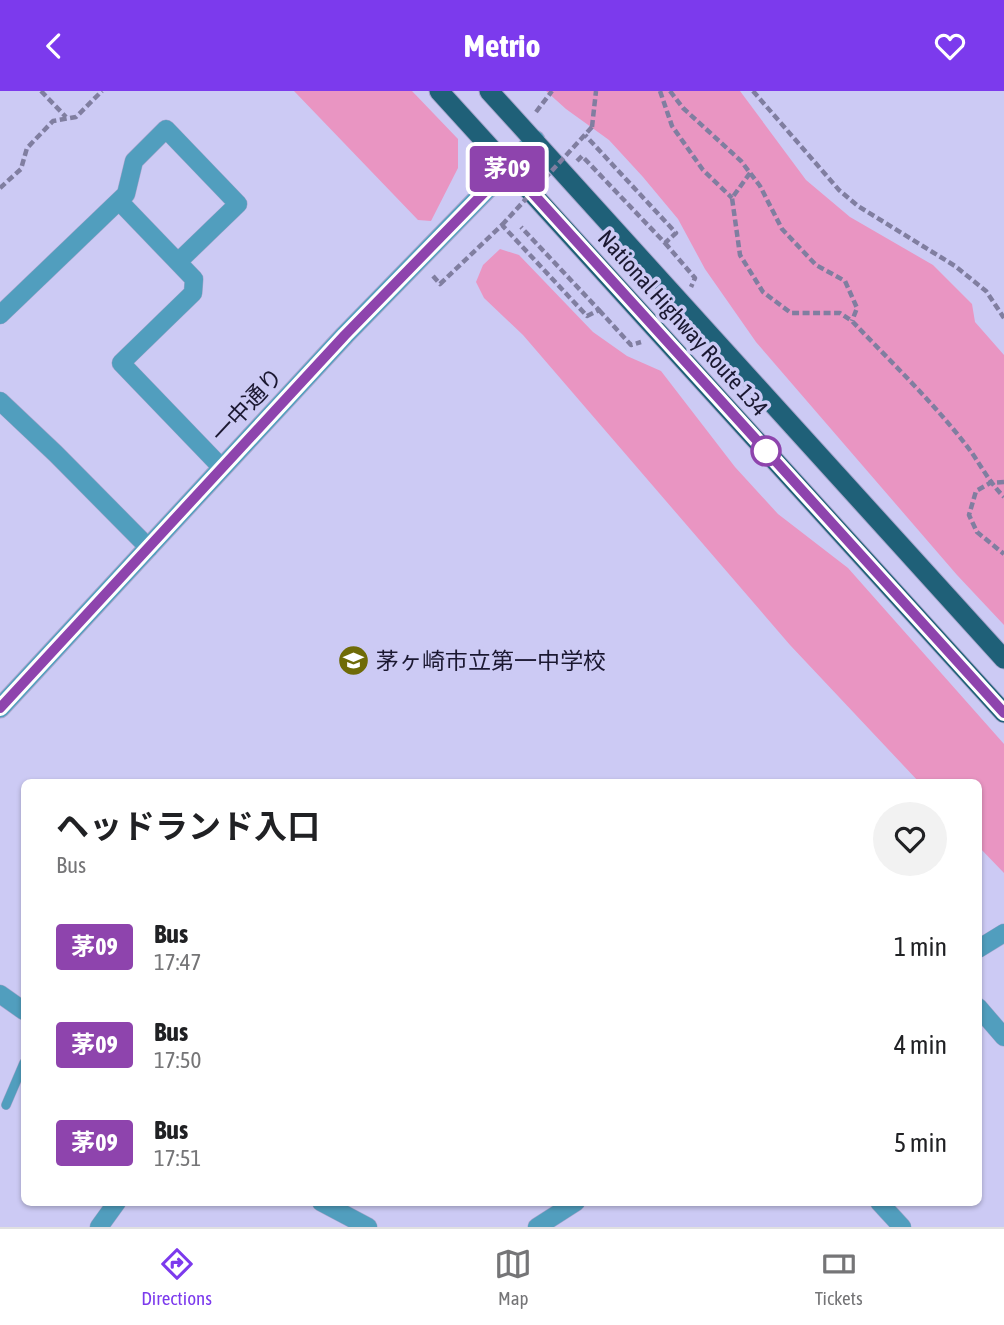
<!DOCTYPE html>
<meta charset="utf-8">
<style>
:root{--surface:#fff;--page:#f2f2f2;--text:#202124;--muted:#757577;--line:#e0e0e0;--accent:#7c3aed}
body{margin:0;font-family:"Asap Condensed","Noto Sans JP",sans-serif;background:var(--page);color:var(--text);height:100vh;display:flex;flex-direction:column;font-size:26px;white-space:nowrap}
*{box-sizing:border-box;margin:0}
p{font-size:23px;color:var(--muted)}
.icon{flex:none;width:38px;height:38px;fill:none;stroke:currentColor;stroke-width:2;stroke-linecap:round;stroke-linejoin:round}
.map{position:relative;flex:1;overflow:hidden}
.side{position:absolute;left:21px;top:688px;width:961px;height:427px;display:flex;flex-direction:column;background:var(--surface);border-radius:10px;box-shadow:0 2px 5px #0004}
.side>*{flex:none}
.badge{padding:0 14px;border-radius:5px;font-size:24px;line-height:46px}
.map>.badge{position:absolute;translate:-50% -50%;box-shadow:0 0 0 4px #fff}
.round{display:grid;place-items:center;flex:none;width:74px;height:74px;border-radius:37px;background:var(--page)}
.overview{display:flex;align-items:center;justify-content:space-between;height:119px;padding:0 35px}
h1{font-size:33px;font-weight:700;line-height:52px}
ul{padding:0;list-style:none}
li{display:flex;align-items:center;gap:21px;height:98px;padding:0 35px}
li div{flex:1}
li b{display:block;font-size:26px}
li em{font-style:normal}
li .badge{min-width:77px;font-weight:700;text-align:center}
header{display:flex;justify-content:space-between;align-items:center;height:91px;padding:0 35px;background:var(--accent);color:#fff;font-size:32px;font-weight:700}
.dock{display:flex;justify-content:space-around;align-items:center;height:98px;border-top:2px solid var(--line);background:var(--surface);font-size:19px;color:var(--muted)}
.dock a{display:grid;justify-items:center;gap:4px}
.dock .on{color:var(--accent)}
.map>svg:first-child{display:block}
.green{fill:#e995c2}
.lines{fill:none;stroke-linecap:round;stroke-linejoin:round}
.service-casing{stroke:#a9a6cd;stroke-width:10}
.minor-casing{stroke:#a9a6cd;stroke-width:19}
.tertiary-casing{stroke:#a9a6cd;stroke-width:21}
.trunk-casing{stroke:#a9a6cd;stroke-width:21}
.path{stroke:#807ea0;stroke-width:4.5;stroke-dasharray:7 3.5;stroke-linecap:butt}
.service{stroke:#519ebe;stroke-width:9}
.minor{stroke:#519ebe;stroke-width:18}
.tertiary{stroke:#519ebe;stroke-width:19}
.trunk{stroke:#1f6078;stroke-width:19}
.path-bridge{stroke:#807ea0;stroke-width:4.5;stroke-dasharray:7 3.5;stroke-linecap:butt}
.line-casing{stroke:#fff;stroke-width:16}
.line{stroke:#8e44ad;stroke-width:10}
.stop-dot{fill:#fff;stroke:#8e44ad;stroke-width:3.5}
.labels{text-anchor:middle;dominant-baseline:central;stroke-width:7;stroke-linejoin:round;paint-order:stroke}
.street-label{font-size:23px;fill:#1b1831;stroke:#cccaf4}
.poi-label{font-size:23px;fill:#1b1831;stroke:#cccaf4;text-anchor:start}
</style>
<header><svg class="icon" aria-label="back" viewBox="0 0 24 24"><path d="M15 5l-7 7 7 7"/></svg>Metrio<svg class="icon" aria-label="heart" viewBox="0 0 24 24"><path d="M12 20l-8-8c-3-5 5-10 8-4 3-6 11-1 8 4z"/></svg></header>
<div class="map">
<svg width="1004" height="1136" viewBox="0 0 1004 1136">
<rect width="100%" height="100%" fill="#cccaf4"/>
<path class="green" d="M294,0H412L458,48V77L431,130L418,129Z
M546,0H740L806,89L850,126L933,174L972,213L975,231L1004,264V534L957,484L756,251L705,178L678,128L643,86L609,49L566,18Z
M500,158L519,164L593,241L627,265L661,280L735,376L778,423L848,477L1004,653V782L978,755V691H919L790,554L523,244L484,207L476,191L483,174Z"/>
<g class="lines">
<defs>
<path id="service" d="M6,1014L24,972"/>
<path id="minor" d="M119,110L194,188L193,202L121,272L222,377
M0,224L126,103L134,70L166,38L238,113L178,171
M0,310L56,363L149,457
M978,858L1004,842
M0,903L24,920
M978,916L1004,946
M321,1111L368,1136
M879,1111L902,1136
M99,1136L117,1111
M537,1136L576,1111"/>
<path id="tertiary" d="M0,617L345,244L535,49"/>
<path id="trunk" d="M439,0L1004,622
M489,0L1004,568"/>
</defs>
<use href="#service" class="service-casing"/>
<use href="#minor" class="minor-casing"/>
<use href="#tertiary" class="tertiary-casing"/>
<use href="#trunk" class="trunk-casing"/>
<path class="path" d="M41,0L66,26
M660,0L672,35L703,79L732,107
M670,0L683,17L741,70L760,95L782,138L816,174L845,190L857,217L852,230
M753,0L839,99L858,115L955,175L986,200L1004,227
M536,21L552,0
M592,36L596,0
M577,70L582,65L665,152L676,142L585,44
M750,82L732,107L740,164L763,201L791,222H840L852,230C891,271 939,317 972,362C983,378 990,392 1004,406
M0,97L21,78L27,57L53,30L76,26L102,0
M665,152L695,187L691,196
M433,185L440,193L502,134L587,225L599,219L521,136
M599,219L631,254L641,251
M1004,391L990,392L976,400L969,424L977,441L1004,463"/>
<use href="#service" class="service"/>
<use href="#minor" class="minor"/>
<use href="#tertiary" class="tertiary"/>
<use href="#trunk" class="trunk"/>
<path class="path-bridge" d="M502,134L592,36"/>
</g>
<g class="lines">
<defs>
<path id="line" d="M0,617L345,244L509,76L1004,622"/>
</defs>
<use href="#line" class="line-casing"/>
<use href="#line" class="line"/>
</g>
<defs>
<symbol id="school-disc" viewBox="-11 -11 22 22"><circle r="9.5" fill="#6f6b07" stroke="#cccaf4"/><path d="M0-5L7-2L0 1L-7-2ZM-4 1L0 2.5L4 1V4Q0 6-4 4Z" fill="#fff"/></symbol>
</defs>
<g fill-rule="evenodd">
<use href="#school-disc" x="336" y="552" width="35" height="35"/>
</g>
<circle class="stop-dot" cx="766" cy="360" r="14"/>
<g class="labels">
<g class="street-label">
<text transform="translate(683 232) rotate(48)">National Highway Route 134</text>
<text transform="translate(247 314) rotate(-47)">一中通り</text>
</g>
<g class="poi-label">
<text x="376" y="570">茅ヶ崎市立第一中学校</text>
</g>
</g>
</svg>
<b class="badge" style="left:507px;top:78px;background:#8e44ad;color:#fff">茅09</b>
<section class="side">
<div class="overview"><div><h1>ヘッドランド入口</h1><p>Bus</p></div><a class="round"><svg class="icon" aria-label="heart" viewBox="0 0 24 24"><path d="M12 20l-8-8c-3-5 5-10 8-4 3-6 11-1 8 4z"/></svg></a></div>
<ul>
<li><span class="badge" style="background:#8e44ad;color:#fff">茅09</span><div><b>Bus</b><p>17:47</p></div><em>1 min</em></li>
<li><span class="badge" style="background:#8e44ad;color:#fff">茅09</span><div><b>Bus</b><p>17:50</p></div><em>4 min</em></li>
<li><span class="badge" style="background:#8e44ad;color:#fff">茅09</span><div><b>Bus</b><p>17:51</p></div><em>5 min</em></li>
</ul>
</section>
</div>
<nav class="dock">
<a class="on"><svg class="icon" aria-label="directions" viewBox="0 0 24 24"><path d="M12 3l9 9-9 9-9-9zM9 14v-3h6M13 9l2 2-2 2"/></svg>Directions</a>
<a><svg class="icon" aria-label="map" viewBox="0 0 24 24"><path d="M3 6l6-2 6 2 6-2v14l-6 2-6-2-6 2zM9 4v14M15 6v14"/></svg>Map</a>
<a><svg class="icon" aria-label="tickets" viewBox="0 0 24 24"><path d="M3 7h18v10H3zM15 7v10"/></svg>Tickets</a>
</nav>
